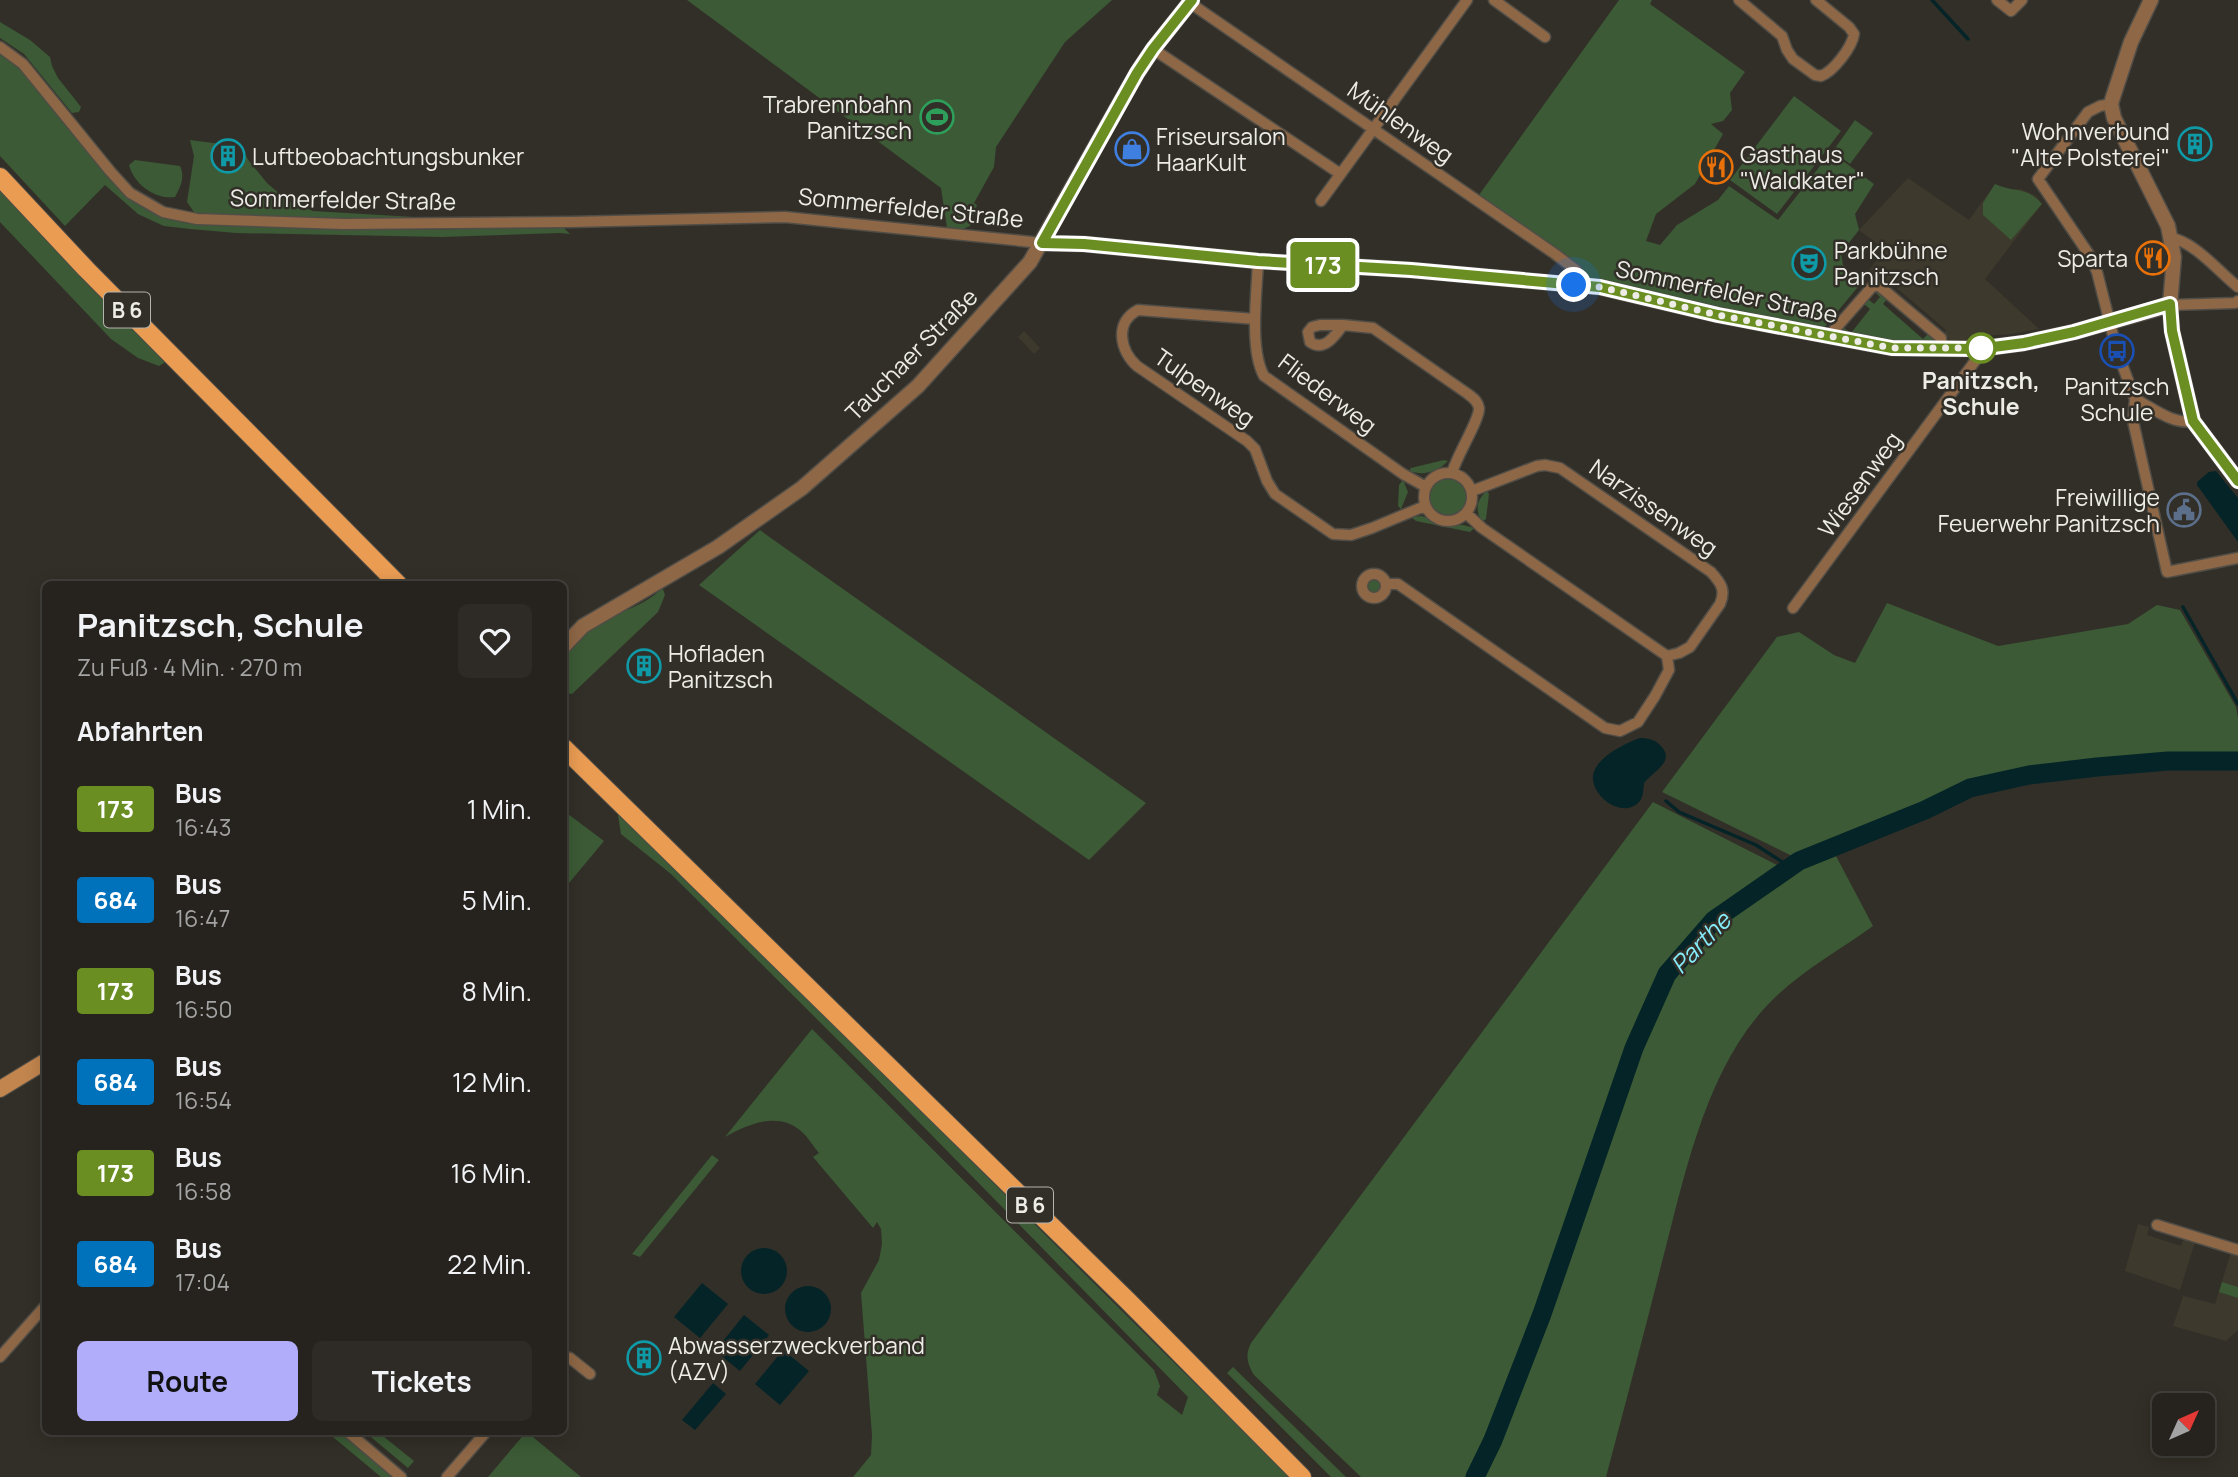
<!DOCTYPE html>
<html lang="de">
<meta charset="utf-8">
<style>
:root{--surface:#26231e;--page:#2e2b27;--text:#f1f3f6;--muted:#a4a4a4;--line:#42403c;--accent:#b1adfa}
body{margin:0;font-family:Manrope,sans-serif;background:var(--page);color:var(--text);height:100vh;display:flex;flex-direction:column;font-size:26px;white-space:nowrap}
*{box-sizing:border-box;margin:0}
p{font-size:23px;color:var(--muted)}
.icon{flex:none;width:38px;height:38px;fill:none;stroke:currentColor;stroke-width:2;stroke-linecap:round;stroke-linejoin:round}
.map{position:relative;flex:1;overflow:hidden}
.sheet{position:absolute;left:42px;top:581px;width:525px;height:854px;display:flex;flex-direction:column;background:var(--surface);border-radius:10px;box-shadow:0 4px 18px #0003,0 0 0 2px var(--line)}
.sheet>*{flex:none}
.badge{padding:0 14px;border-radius:5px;font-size:24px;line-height:46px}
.needle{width:46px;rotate:45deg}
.tools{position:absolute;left:2152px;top:1393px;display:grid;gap:14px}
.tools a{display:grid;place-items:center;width:63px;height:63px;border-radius:10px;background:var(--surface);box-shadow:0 4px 18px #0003,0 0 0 2px var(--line);font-size:35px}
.you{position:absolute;width:35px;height:35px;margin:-18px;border:5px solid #fff;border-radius:50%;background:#1a73e8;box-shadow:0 0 0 10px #1a73e833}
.map>.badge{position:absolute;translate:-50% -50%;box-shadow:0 0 0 4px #fff}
h2{padding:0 35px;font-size:26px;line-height:63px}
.round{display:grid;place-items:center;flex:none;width:74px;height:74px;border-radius:10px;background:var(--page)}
.overview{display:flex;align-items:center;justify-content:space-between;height:119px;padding:0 35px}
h1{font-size:33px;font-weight:700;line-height:52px}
.button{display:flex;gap:14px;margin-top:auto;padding:14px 35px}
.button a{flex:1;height:80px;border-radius:10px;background:var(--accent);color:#111;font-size:28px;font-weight:700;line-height:80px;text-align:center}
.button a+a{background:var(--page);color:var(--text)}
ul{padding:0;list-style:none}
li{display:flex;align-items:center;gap:21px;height:91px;padding:0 35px}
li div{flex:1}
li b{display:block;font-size:26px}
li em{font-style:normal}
li .badge{min-width:77px;font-weight:700;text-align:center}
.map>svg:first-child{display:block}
.built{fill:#3d392c}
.green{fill:#3b5a35}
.water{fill:#042428}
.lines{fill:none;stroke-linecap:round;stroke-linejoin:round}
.stream{stroke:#042428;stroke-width:3.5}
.river{stroke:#042428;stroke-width:19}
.minor-casing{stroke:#504d47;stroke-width:13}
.tertiary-casing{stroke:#504d47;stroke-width:17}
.secondary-casing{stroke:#504d47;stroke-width:18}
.primary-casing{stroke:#504d47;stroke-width:20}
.minor{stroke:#8d6746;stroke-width:10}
.tertiary{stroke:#8d6746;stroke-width:14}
.secondary{stroke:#c2854e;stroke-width:16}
.primary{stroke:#ea9c53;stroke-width:18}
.line-casing{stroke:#fff;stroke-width:16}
.line{stroke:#6b8e23;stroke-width:10}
.walk{stroke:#edece7;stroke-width:7;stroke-dasharray:0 12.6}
.stop-dot{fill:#fff;stroke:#6b8e23;stroke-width:3.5}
.labels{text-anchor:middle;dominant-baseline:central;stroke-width:5;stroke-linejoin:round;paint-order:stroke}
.shield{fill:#322f28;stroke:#b5b3ae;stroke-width:2}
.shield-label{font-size:21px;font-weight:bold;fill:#edece7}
.poi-label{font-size:23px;fill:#edece7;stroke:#322f28;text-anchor:start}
.street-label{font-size:23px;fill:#edece7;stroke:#322f28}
.stop-label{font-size:23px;font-weight:bold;fill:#edece7;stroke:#322f28}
.water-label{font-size:24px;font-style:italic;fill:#85ecfa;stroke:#322f28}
</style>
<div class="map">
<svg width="2238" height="1477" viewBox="0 0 2238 1477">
<rect width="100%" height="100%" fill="#322f28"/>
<path class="built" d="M1908,178L1969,220L1995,184L2007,190L2021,189L2036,196L2042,204L1985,279L2039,329L2011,334L1968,337L1967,341H1951L1943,334L1946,330L1891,283L1887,286L1868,271L1885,250L1859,230Z
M1024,331L1040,348L1034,354L1018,337Z
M2138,1224L2149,1227L2147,1235L2181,1246L2184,1238L2195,1242L2180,1290L2125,1271Z
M2231,1252L2238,1254V1330L2226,1341L2173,1326L2183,1296L2215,1304Z"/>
<path class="green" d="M687,0H1112L1065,42L996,147L994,167L974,203L977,205L970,226L963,229L936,230L784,216L451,220L221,216L196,215L187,202L194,156L190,140L236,146L243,151L249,161L267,183L288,201L313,211L448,219L793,215L947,228L941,188Z
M1619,0H1652L1650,4L1745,72L1730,93L1732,110L1723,121L1711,124L1723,134L1695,184L1656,214L1646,241L1660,245L1677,225L1718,200L1729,186L1778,220L1831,152L1874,184L1855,214L1859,230L1841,253L1843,265L1862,282L1823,329L1605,285L1589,280L1578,265L1479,195Z
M0,22L30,40L50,57L52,66L58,78L81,107L79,112L72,113L24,54L0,38Z
M0,54L9,58L20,69L121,191L156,214L181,222L198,225L387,230L564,228L570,234L560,233L442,237L236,233L190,229L164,226L155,222L138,214L105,185L65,226L0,156Z
M1794,96L1841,131L1777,214L1730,180Z
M1855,120L1873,133L1850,164L1833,151Z
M135,160L180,166C185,177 181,186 175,197C155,200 134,184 129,165Z
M0,182L167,361L159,366L138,358L111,339L0,222Z
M1995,184C2014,193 2027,186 2042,204L2011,240L1983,215V203Z
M1874,291H1877L1888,298L1883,304L1923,339L1929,333L1933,336L1934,343H1893L1840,332L1844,328L1851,333L1870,309L1864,304L1868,299L1874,304L1880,297Z
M1444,460L1448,461C1437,472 1424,476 1409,471L1411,468Z
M1430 497a18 18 0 1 1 36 0a18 18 0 1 1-36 0Z
M1403,480L1408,492L1401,509L1398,506L1399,485Z
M1487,491L1489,494L1486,519L1482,522C1475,510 1476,500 1487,491Z
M1422,516L1445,526L1463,525L1474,528L1470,532L1416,521L1411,517Z
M760,530L768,536L1146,803L1089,860L699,585Z
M1363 586a12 12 0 1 1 24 0a12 12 0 1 1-24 0Z
M663,589L665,595L658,612L572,694L564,693V652C576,641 588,630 603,621C622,610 644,606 660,590Z
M1887,603L1998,646L2128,624L2157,605L2180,610L2236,707L2238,718V757L2156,756L2035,769L1967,784L1794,857L1662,792L1777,637L1799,632L1834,655L1855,663Z
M1653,802L1777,865L1773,871L1752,885L1718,912L1692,938L1657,981L1631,1040L1544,1297L1467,1477H1361L1254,1375C1247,1363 1245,1355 1251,1343Z
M617,809L1289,1477H853L871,1455L872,1435L861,1293L879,1260L882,1244L881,1229L877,1222L873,1228L813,1157L819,1153C813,1146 808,1137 801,1131C778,1111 748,1124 725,1137L812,1029L1154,1370L1160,1386L1157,1395L1182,1415L1188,1397L861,1063L671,874L621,834Z
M564,811L604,841L564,889Z
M1836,856L1873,926C1833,955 1788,978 1757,1017C1703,1082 1683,1182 1662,1262C1644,1334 1625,1405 1606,1477H1482L1503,1429L1647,1031C1655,1013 1661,992 1672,976C1696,943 1731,909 1767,887C1788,874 1813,865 1836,856Z
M712,1155L719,1160L640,1257L632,1254Z
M2222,1282L2238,1287V1298L2219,1292Z
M1233,1367L1346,1477H1331L1227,1373Z
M327,1432H340L395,1477H381Z
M365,1432H378L414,1461L408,1468Z
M526,1432H527L581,1477H488Z"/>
<path class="water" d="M2216,471L2238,498V542L2197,485V482L2209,472Z
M1640,738C1648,738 1656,740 1661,746C1676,762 1652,772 1644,783C1643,790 1644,798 1638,803C1622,818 1595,798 1593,780C1591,759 1624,744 1640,738Z
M741 1271a23 23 0 1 1 46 0a23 23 0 1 1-46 0Z
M702,1283L728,1304L700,1338L674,1317Z
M785 1309a23 23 0 1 1 46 0a23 23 0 1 1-46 0Z
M744,1315L769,1335L740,1371L715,1351Z
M783,1350L809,1371L780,1405L755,1384Z
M713,1383L726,1394L695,1430L682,1420Z"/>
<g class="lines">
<path class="stream" d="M1932,0L1968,39
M2183,607L2238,704
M1666,801L1679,812L1756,845L1790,867"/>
<path class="river" d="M1475,1477L1493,1440L1542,1314L1634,1048L1667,974L1714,920L1799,861L1925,810L1970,788L2029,775L2097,767L2168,761H2238"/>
<defs>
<path id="minor" d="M1494,0L1545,37
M1739,0L1782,36L1787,50L1793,59L1815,75L1821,76C1834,71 1852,47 1854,34L1849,27L1816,0
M1997,0L2011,11L2022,0
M1190,3L1555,254L1576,270L1574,285
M0,47L23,64L110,171L130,193L163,212L197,219L343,224L570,222L785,217L1042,243
M1153,49L1339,173
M2111,104L2100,106L2088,112L2038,179L2090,256L2097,272L2117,351L2135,399C2153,408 2173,425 2193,421
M1321,201L1467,0
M2171,238C2195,242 2219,272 2238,287
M1258,261C1257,292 1249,349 1264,376L1403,474L1426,487
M2170,305L2235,303L2238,301
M1255,319L1138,310C1114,322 1120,351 1137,366L1247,441L1255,449L1267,481L1275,494L1333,534L1351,535L1372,528L1425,506
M1320,325H1343C1335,336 1324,352 1310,342L1308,332L1312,327Z
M1343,325L1373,328L1468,394C1473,398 1478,401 1479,408C1480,419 1456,457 1452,473
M1828,337L1872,287L1878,285L1941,338L1942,349
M2135,399L2133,421L2167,572L2238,558
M1424 497a24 24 0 1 1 48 0a24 24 0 1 1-48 0Z
M1472,491L1537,466L1545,465L1560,468L1711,572C1721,583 1726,590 1720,604L1690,647L1679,653L1667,656
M1466,513L1482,528L1667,656
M1362 586a12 12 0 1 1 24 0a12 12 0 1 1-24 0Z
M1387,584H1398L1605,728L1620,731L1638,722L1655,696L1669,670L1667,656
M1793,608L1978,357V349
M2157,1225L2238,1250
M0,1357L46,1305
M564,1357L570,1358L590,1374
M348,1432L401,1477
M447,1477L486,1432"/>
<path id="tertiary" d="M2151,0L2131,42L2113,97L2111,104L2114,118L2168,226L2174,257L2170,305L2172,331L2193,421L2238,481
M1042,243L1084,244L1258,261L1411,270L1599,287L1718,315L1892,348L1978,349L2024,343L2074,332L2170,305
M564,646L583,626L718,547L802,488L918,386L1030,262L1137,73L1153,49L1192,0"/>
<path id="secondary" d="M0,1089L46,1061"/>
<path id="primary" d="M0,177L86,269L398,584
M564,748L1128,1301L1302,1477"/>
</defs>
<use href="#minor" class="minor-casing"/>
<use href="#tertiary" class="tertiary-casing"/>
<use href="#secondary" class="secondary-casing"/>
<use href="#primary" class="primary-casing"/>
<use href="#minor" class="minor"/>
<use href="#tertiary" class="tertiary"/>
<use href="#secondary" class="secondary"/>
<use href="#primary" class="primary"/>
</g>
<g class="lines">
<defs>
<path id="line" d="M1192,0L1153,49L1137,73L1042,243L1084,244L1258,261L1411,270L1600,287L1718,315L1892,348L1978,349L2024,343L2074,332L2170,304L2172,331L2193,421L2238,481"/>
</defs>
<use href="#line" class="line-casing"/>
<use href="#line" class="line"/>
<path class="walk" d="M1574,285L1600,287L1718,315L1892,348H1981"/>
</g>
<defs>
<symbol id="stadium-ring" viewBox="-11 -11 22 22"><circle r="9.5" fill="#322f28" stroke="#2e9e5b" stroke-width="1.5"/><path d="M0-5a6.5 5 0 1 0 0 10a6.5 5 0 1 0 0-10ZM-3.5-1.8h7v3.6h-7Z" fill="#2e9e5b"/></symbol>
<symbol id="building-ring" viewBox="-11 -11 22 22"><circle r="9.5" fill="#322f28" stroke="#0f9aa8" stroke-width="1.5"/><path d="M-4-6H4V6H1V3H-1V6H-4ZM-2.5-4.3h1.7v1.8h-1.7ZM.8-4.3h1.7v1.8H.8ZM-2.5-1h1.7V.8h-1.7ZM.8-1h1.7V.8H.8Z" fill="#0f9aa8"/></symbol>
<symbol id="shop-ring" viewBox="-11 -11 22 22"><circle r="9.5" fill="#322f28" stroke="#3f7fe0" stroke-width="1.5"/><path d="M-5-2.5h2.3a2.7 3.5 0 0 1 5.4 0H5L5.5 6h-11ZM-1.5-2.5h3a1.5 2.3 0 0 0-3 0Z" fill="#3f7fe0"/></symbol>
<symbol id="restaurant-ring" viewBox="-11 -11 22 22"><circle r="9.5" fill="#322f28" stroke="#e8710a" stroke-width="1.5"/><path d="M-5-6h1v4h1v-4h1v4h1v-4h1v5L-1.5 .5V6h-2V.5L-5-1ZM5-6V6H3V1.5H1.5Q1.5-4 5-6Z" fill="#e8710a"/></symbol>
<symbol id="theatre-ring" viewBox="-11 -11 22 22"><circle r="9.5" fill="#322f28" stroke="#0f9aa8" stroke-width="1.5"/><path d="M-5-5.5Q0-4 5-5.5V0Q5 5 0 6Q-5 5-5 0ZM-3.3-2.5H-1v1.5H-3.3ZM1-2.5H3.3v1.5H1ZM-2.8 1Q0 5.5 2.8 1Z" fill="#0f9aa8"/></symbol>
<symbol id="bus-ring" viewBox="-11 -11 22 22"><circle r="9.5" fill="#322f28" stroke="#1a4fb4" stroke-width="1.5"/><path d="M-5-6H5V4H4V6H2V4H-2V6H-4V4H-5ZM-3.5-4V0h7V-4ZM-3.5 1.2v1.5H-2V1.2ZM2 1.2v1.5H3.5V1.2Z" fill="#1a4fb4"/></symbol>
<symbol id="civic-ring" viewBox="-11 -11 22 22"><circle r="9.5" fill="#322f28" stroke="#5c6f8a" stroke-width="1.5"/><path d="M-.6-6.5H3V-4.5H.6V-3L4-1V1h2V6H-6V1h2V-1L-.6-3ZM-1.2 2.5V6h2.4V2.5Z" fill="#5c6f8a"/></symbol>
</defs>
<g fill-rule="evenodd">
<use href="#stadium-ring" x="918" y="98" width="38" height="38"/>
<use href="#building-ring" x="2176" y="125" width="38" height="38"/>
<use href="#shop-ring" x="1113" y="130" width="38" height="38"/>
<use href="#building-ring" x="209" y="137" width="38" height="38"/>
<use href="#restaurant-ring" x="1697" y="148" width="38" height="38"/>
<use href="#restaurant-ring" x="2134" y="239" width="38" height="38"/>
<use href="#theatre-ring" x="1790" y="244" width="38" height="38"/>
<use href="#bus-ring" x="2098" y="332" width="38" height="38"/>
<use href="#civic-ring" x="2165" y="491" width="38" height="38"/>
<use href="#building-ring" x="625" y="647" width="38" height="38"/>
<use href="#building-ring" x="625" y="1339" width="38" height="38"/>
</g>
<circle class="stop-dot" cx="1981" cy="348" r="14"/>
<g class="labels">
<g class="shield">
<rect x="104" y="292.5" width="46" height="35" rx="5"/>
<rect x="1007" y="1187.5" width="46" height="35" rx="5"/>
</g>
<g class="shield-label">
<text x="127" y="310">B 6</text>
<text x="1030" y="1205">B 6</text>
</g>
<g class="poi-label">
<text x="912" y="104" text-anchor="end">Trabrennbahn<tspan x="912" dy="26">Panitzsch</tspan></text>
<text x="2170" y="131" text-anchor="end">Wohnverbund<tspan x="2170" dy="26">"Alte Polsterei"</tspan></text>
<text x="1156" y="136">Friseursalon<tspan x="1156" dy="26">HaarKult</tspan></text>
<text x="1740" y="154">Gasthaus<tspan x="1740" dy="26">"Waldkater"</tspan></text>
<text x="252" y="156">Luftbeobachtungsbunker</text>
<text x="1834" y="250">Parkbühne<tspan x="1834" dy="26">Panitzsch</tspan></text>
<text x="2128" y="258" text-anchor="end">Sparta</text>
<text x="2117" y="386" text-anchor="middle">Panitzsch<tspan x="2117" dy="26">Schule</tspan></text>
<text x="2160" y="497" text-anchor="end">Freiwillige<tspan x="2160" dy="26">Feuerwehr Panitzsch</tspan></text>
<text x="668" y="653">Hofladen<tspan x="668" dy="26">Panitzsch</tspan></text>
<text x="668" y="1345">Abwasserzweckverband<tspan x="668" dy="26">(AZV)</tspan></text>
</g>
<g class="street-label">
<text transform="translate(1401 122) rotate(35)">Mühlenweg</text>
<text transform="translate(343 199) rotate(1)">Sommerfelder Straße</text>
<text transform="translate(911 207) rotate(6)">Sommerfelder Straße</text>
<text transform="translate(1727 291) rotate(12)">Sommerfelder Straße</text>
<text transform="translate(911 354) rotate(-45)">Tauchaer Straße</text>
<text transform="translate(1205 387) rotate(35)">Tulpenweg</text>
<text transform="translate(1328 393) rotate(37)">Fliederweg</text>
<text transform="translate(1859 484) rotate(-54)">Wiesenweg</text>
<text transform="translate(1654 507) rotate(35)">Narzissenweg</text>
</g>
<g class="stop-label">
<text x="1981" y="380">Panitzsch,<tspan x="1981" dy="26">Schule</tspan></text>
</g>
<g class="water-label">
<text transform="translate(1700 942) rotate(-46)">Parthe</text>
</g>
</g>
</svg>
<div class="tools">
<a><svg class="needle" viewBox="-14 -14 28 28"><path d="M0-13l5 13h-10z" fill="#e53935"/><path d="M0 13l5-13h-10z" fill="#a4a4a4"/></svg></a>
</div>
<div class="you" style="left:1574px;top:285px"></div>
<b class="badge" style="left:1323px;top:265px;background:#6b8e23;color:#fff">173</b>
<section class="sheet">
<div class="overview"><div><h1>Panitzsch, Schule</h1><p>Zu Fuß · 4 Min. · 270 m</p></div><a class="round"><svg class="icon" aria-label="heart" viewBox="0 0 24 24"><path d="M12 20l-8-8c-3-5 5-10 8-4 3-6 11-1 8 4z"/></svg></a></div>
<h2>Abfahrten</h2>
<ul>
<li><span class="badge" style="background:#6b8e23;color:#fff">173</span><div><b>Bus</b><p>16:43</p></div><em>1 Min.</em></li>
<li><span class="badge" style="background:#0072bc;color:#fff">684</span><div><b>Bus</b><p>16:47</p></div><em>5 Min.</em></li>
<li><span class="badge" style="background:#6b8e23;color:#fff">173</span><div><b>Bus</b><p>16:50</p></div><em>8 Min.</em></li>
<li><span class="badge" style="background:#0072bc;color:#fff">684</span><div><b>Bus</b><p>16:54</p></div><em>12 Min.</em></li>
<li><span class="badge" style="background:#6b8e23;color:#fff">173</span><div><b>Bus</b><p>16:58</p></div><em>16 Min.</em></li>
<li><span class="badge" style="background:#0072bc;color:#fff">684</span><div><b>Bus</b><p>17:04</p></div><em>22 Min.</em></li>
</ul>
<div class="button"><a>Route</a><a>Tickets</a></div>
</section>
</div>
